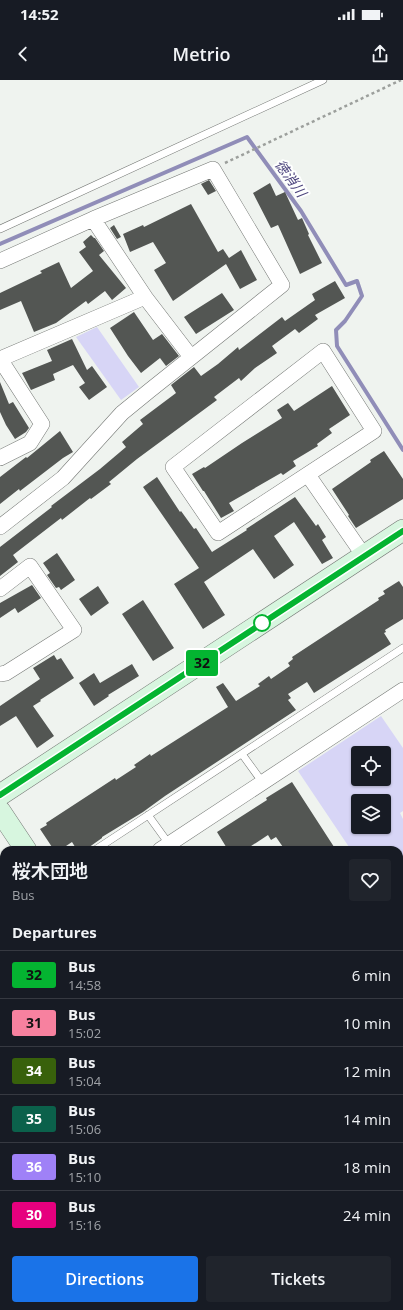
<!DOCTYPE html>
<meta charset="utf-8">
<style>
:root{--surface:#171b24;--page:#20242c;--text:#f1f3f6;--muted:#9ea1a6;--line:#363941;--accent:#1a73e8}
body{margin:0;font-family:"Open Sans","Noto Sans JP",sans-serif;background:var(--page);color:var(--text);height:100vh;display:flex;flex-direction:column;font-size:15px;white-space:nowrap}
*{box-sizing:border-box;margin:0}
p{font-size:13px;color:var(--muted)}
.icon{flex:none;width:22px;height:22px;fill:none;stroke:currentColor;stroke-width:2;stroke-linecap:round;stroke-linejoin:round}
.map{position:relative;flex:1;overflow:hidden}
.side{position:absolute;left:0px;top:766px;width:403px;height:464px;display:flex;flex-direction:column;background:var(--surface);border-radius:12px 12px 0 0;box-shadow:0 1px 3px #0004}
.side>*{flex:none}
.badge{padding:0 8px;border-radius:3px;font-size:14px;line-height:26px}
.fabs{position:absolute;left:351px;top:666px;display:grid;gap:8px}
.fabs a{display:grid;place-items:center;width:40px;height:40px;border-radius:4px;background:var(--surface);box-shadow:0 1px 3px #0004;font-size:20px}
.map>.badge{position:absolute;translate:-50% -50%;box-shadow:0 0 0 2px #fff}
h2{padding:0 12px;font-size:15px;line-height:36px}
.round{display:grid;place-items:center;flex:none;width:42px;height:42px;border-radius:4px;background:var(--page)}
.headline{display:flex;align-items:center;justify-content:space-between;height:68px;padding:0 12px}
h1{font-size:19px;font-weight:600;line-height:30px}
.button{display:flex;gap:8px;margin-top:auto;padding:8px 12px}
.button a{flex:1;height:46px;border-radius:4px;background:var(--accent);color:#fff;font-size:16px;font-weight:600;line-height:46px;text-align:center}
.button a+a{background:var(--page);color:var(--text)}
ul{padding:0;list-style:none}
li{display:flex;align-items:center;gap:12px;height:48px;padding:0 12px;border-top:1px solid var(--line)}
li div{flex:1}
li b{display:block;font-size:15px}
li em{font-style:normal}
li .badge{min-width:44px;font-weight:700;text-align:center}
.status{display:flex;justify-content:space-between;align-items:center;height:28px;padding:0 20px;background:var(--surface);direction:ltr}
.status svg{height:11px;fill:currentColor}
header{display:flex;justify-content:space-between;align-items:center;height:52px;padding:0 12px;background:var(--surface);font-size:18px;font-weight:600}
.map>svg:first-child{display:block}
.green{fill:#d7d5f6;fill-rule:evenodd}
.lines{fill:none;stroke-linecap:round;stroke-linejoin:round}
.stream{stroke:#908db8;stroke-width:4}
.building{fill:#535653}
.lane-casing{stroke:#747774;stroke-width:8}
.street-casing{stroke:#747774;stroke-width:16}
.secondary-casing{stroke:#747774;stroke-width:22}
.path{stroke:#9c9f9c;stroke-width:2.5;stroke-dasharray:3 3;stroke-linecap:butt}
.lane{stroke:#fff;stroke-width:7}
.street{stroke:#fff;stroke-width:15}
.secondary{stroke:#d7f6df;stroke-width:21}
.line-casing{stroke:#fff;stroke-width:9}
.line{stroke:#04b431;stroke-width:6}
.stop-dot{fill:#fff;stroke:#04b431;stroke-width:2}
.labels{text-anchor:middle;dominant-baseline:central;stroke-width:4;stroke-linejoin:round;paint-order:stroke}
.water-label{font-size:14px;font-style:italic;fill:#4b437c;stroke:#fefffe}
</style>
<div class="status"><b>14:52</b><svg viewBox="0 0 49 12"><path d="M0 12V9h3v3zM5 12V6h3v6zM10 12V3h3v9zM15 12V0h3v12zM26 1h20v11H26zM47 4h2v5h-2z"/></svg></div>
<header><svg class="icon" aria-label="back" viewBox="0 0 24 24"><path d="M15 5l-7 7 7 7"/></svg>Metrio<svg class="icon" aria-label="share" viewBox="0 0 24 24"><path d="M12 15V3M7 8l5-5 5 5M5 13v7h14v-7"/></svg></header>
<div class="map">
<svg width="403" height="1230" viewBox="0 0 403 1230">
<rect width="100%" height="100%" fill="#eff3ef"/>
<path class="green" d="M97,247L139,307L121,320L76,257Z
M381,636L403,668V731L400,733L403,739V782L399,785V770H351L298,691ZM358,673H384V699H358ZM358,721H384V747H358Z"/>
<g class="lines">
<path class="stream" d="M0,164L247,57L301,131L346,205L357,201L362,216L345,241L336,250L337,266L403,370
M395,1230L403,1223"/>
</g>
<path class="building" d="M209,100L216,111L208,115L201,104Z
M270,103L276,116L285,112L298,140L302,138L309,154L308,155L322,183L300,194L278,145L271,148L253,113Z
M191,124L218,172L223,169L229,178L241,170L257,200L240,209L226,184L173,221L154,190L166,183L153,162L130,172L123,154L143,145L144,147Z
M114,145L121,157L117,159L110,148Z
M91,155L94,158H95L104,171L99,175L126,208L112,220L105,211L88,224L86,221L56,243L34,252L21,221L0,230V213L42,193L40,191L59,182L71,208L93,191L79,172L86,167L83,162Z
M335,201L345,218L315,235L318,239L299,253L295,249L272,266L277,273L255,288L241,301L239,298L214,317L217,320L137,379L109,402L111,404L91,419L90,418L62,440L61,438L13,475L18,482L0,496V467L52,427L51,426L100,389L126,367L122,362L143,344L140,340L176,313L171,305L194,287L201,296L218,284L238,267L239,270L282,237L285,241L315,220L312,214Z
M222,213L234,230L196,254L184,237Z
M134,232L153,260L162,254L179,276L166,286L160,278L141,293L128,276L110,248Z
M72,259L87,290L92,286L107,307L89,320L79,307L85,303L73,285L53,294L55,300L31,310L22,293L52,281L47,270Z
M0,302L9,324L13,322L29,348L26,352L15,359L6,345L0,332Z
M332,306L350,335L329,349L332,353L317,364L318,366L293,381L296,386L283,395L281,393L229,423L234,431L221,438L204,411H203L192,394L204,387L205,388L242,363L282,338L277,330L288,323L294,331Z
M60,351L73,372L63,378L20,411L19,409L0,424V397L26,377L27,378Z
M384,371L403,399V419L356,448L348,436L349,435L332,409L371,382L370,380Z
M157,397L180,432L181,431L194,449L196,448L212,472L247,450L246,449L295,417L316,446L318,444L326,457L322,460L333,478L322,484L294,442L274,456L294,485L274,499L253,469L204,502L225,535L203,549L174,504L199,488L143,407Z
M57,473L75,500L61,510L59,507L56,508L47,495L50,493L43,483Z
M399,501L403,507V539L385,550L386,552L384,553L391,564L314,613L307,602L288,614L291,618L288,620L296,630L165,716L143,732L102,757V758L85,770H77L72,762L60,770H54L40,749L47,745L46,743L115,698L116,700L136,687L134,685L150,674L151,676L228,627L216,607L223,603L236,621L260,606L258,604L269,596L271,599L290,586L288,583L293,579L292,577L379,520L378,518L385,514L383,511Z
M32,505L41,518L18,533L15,528L0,538V523Z
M98,506L109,523L91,536L79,519Z
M143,520L174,568L153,581L122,534Z
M54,575L57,580L61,578L74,598L40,620L41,621L33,626L54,656L37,668L16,636L0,646V626L40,599L33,588Z
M132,584L139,596L108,615L109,616L94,626L79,603L94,593L100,603Z
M292,702L336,770H285L276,757L271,760L268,755L245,770H228L217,752L267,720L266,718Z"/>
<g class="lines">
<defs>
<path id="lane" d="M0,149L323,0
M242,674L263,703
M148,735L169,764
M95,770L403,568
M0,880L2,883
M0,969L4,965"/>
<path id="street" d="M93,139L145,217L191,277
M0,181L93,139L213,89L282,205L149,311L122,333L63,398L0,447
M323,271L374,351L218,453L173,387Z
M0,378L30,363L42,344L0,279L145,217
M308,395L364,476
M0,509L30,486L74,550L6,593L0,594
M160,770L403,610
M399,806L403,804
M0,810L4,807
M399,837L403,844
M399,870L403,867
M399,985L403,983
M0,1005L4,1010
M0,1060L4,1056
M399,1166L403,1163
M0,1173L4,1169
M104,1230L108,1227L111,1230"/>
<path id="secondary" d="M0,715L403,450
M0,731L26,770
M399,1074L403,1071
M330,1226L333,1230
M212,1230L216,1226"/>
</defs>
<use href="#lane" class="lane-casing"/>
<use href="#street" class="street-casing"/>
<use href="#secondary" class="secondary-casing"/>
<path class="path" d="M225,83L401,0"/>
<use href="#lane" class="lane"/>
<use href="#street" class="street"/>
<use href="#secondary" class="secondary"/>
</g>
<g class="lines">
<defs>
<path id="line" d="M0,715L403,451"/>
</defs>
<use href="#line" class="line-casing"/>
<use href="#line" class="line"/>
</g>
<circle class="stop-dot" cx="262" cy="543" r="8"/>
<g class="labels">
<g class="water-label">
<text transform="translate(291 98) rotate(54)">徳消川</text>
</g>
</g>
</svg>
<div class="fabs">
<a><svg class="icon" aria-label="locate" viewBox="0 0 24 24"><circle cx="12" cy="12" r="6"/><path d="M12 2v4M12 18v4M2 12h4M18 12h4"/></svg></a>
<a><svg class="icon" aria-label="layers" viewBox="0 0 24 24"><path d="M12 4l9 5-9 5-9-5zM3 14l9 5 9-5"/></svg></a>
</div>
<b class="badge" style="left:202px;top:583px;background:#04b431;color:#111">32</b>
<section class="side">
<div class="headline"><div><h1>桜木団地</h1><p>Bus</p></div><a class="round"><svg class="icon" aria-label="heart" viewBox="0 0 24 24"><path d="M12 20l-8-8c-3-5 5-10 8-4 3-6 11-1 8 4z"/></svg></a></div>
<h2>Departures</h2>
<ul>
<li><span class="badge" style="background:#04b431;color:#111">32</span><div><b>Bus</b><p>14:58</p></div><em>6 min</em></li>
<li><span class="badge" style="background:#f7819f;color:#111">31</span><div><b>Bus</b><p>15:02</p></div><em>10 min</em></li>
<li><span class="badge" style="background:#38610b;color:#fff">34</span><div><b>Bus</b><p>15:04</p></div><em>12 min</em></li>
<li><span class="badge" style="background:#0b614b;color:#fff">35</span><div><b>Bus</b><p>15:06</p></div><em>14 min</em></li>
<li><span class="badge" style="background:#9f81f7;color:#fff">36</span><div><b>Bus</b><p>15:10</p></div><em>18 min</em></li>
<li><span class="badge" style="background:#e6007e;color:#fff">30</span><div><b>Bus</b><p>15:16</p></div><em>24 min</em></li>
</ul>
<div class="button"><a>Directions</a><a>Tickets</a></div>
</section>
</div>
